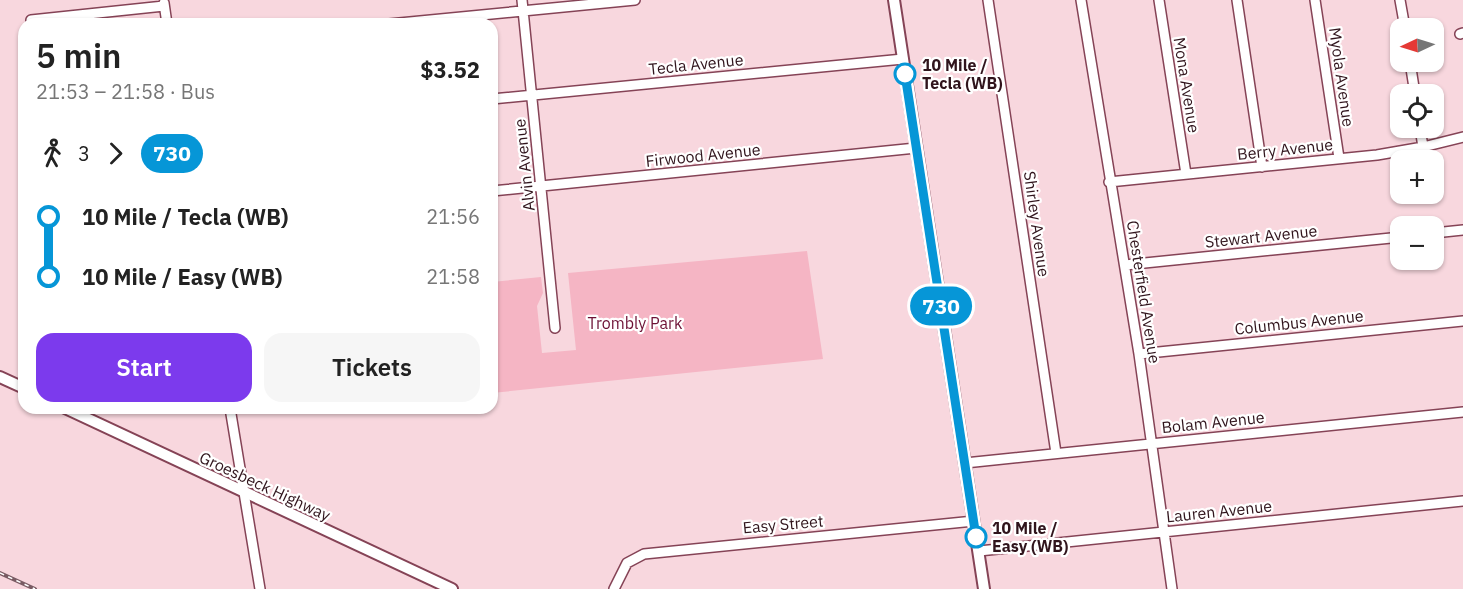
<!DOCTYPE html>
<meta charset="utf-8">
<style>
:root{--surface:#fff;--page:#f6f6f6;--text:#222;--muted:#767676;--accent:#7c3aed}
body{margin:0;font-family:"IBM Plex Sans",sans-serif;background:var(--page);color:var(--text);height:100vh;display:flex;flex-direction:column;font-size:22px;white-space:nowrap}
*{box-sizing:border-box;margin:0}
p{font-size:20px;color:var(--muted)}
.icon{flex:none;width:33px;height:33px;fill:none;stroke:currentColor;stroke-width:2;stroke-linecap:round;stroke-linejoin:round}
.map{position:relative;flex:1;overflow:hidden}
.details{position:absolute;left:18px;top:18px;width:480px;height:396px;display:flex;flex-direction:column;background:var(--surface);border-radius:18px;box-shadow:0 2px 4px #0004}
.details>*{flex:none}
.badge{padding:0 12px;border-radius:20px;font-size:21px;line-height:39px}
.needle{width:39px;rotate:266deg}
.buttons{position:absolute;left:1390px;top:18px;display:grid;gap:12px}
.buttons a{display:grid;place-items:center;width:54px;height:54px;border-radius:12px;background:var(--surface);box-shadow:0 2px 4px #0004;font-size:30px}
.map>.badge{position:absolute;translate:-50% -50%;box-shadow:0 0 0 3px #fff}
.legs{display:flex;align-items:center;gap:9px;height:66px;padding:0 18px;font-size:20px}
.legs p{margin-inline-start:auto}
.headline{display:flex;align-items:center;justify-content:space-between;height:102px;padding:0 18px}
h1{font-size:33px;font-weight:600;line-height:45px}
.cta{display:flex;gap:12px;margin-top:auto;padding:12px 18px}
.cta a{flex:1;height:69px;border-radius:18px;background:var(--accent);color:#fff;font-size:24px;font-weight:600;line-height:69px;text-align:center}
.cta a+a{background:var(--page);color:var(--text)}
ul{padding:0 18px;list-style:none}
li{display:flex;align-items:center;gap:21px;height:60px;font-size:22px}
li i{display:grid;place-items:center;width:9px;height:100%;margin:0 8px;background:currentColor}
li i::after{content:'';width:15px;height:15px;margin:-8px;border:4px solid;border-radius:50%;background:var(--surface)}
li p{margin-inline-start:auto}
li:first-child i{background:linear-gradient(#0000 50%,currentColor 0)}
li:last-child i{background:linear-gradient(currentColor 50%,#0000 0)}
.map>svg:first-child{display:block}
.green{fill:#f5b5c4}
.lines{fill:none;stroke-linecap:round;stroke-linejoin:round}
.minor-casing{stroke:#854356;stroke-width:12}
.major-casing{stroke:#854356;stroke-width:14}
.minor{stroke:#fff;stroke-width:9}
.major{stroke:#fff;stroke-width:10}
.rail-casing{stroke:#795b63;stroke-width:4}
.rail{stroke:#fff;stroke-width:1.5;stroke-dasharray:4.5;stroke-linecap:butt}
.line-1-casing{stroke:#fff;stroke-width:14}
.line-1{stroke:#0696d7;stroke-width:9}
.stop-1-dot{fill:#fff;stroke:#0696d7;stroke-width:3}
.labels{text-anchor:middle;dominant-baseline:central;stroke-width:4.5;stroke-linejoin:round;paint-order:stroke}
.street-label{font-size:16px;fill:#30141c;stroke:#fff}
.stop-label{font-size:16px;font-weight:bold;fill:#30141c;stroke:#fff;text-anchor:start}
.park-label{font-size:16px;fill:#6d1135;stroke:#fff}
</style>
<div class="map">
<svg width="1463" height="589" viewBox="0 0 1463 589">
<rect width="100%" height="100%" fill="#f8d7de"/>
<path class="green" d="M807,251L823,359L492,393V282L541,277L543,293L537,306L542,353L576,350L568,273Z"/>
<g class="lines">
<defs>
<path id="minor" d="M522,0L555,328
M988,0L1056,453
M1081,0L1139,354L1172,589
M1159,0L1186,174
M1237,0L1262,167
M1315,0L1339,158
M1400,0L1405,28
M164,3L167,24
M31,20L164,6
M389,24L635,0
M1460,34L1463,33
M1410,62L1415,94
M492,99L903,59
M1420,128L1423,147
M1109,182L1377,155L1423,147L1463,137
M492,191L916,148
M1434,233L1463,230
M1125,265L1401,237
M1139,354L1463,321
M230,408L260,589
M965,463L1463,412
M979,551L1463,501
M614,589L627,563L644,554L974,521"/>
<path id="major" d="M894,0L984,589
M0,377L24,388
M65,408L452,589"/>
</defs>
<use href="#minor" class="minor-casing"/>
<use href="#major" class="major-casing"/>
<use href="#minor" class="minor"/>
<use href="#major" class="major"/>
<defs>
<path id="rail" d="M0,573L35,589"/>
</defs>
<use href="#rail" class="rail-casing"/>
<use href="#rail" class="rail"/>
</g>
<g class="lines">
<defs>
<path id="line-1" d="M905,74L976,537"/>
</defs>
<use href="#line-1" class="line-1-casing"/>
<use href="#line-1" class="line-1"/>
</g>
<g class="stop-1-dot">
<circle cx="905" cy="74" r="10"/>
<circle cx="976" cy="537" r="10"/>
</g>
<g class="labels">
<g class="street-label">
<text transform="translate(696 64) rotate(-6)">Tecla Avenue</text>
<text transform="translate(1342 77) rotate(82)">Myola Avenue</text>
<text transform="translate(1187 85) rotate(81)">Mona Avenue</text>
<text transform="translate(1285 149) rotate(-6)">Berry Avenue</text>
<text transform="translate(703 155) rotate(-6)">Firwood Avenue</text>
<text transform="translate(524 165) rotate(-96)">Alvin Avenue</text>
<text transform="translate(1037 224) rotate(82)">Shirley Avenue</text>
<text transform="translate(1261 236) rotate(-6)">Stewart Avenue</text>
<text transform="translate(1144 292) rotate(81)">Chesterfield Avenue</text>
<text transform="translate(1299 322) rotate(-6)">Columbus Avenue</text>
<text transform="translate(1213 422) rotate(-6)">Bolam Avenue</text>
<text transform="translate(265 486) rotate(25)">Groesbeck Highway</text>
<text transform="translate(1219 511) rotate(-6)">Lauren Avenue</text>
<text transform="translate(783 524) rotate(-5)">Easy Street</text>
</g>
<g class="stop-label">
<text x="922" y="65">10 Mile /<tspan x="922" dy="18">Tecla (WB)</tspan></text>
<text x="992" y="528">10 Mile /<tspan x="992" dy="18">Easy (WB)</tspan></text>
</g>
<g class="park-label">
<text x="635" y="323">Trombly Park</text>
</g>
</g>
</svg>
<div class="buttons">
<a><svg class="needle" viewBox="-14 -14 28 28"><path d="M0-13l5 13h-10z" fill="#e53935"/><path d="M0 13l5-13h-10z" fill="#767676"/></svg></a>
<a><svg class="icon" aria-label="locate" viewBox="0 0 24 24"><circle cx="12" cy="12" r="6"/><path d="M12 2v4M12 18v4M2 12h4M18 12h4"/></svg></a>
<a>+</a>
<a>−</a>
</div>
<b class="badge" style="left:941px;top:306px;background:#0696d7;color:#fff">730</b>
<section class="details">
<div class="headline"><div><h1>5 min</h1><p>21:53 – 21:58 · Bus</p></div><b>$3.52</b></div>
<div class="legs"><svg class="icon" aria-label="walk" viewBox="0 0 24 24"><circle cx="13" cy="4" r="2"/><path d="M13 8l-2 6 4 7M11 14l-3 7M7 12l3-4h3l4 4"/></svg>3<svg class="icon" aria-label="forward" viewBox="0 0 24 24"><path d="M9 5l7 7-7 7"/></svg><b class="badge" style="background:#0696d7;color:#fff">730</b></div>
<ul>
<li><i style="color:#0696d7"></i><b>10 Mile / Tecla (WB)</b><p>21:56</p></li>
<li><i style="color:#0696d7"></i><b>10 Mile / Easy (WB)</b><p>21:58</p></li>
</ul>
<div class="cta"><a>Start</a><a>Tickets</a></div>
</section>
</div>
